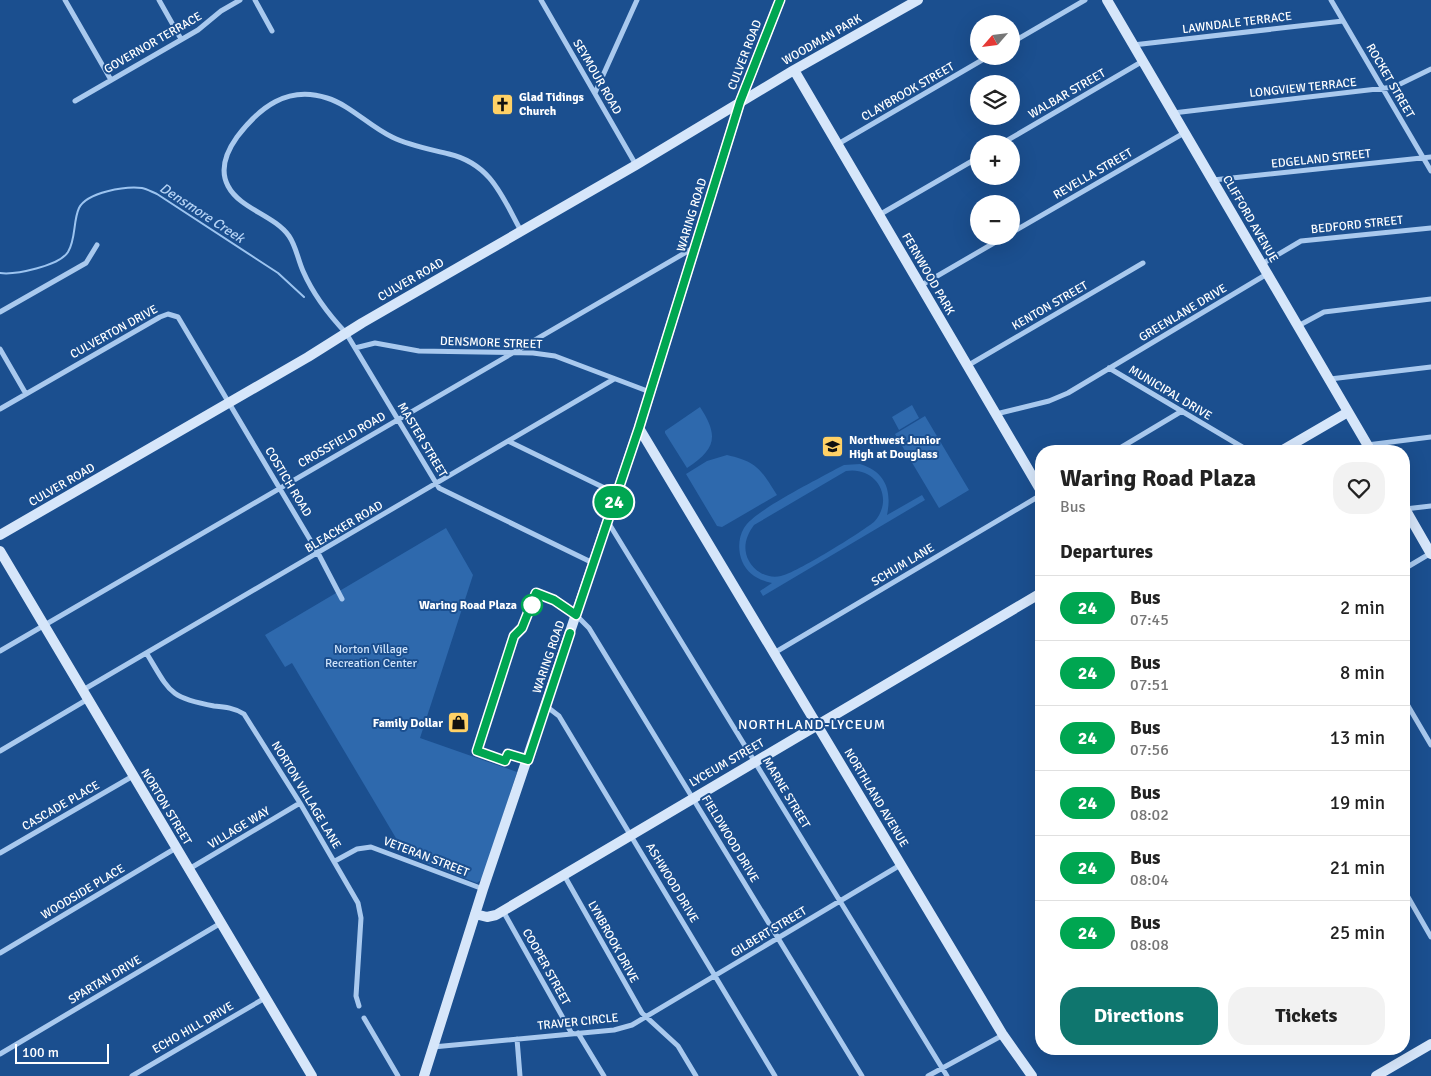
<!DOCTYPE html>
<meta charset="utf-8">
<style>
:root{--surface:#fff;--page:#f2f2f2;--text:#222;--muted:#767676;--line:#e0e0e0;--accent:#0f766e}
body{margin:0;font-family:Signika,sans-serif;background:var(--page);color:var(--text);height:100vh;display:flex;flex-direction:column;font-size:19px;white-space:nowrap}
*{box-sizing:border-box;margin:0}
p{font-size:16px;color:var(--muted)}
.icon{flex:none;width:28px;height:28px;fill:none;stroke:currentColor;stroke-width:2;stroke-linecap:round;stroke-linejoin:round}
.map{position:relative;flex:1;overflow:hidden}
.drawer{position:absolute;left:1035px;top:445px;width:375px;height:610px;display:flex;flex-direction:column;background:var(--surface);border-radius:20px;box-shadow:0 5px 20px #0002}
.drawer>*{flex:none}
.badge{padding:0 10px;border-radius:16px;font-size:18px;line-height:32px}
.needle{width:32px;rotate:242deg}
.tools{position:absolute;left:970px;top:15px;display:grid;gap:10px}
.tools a{display:grid;place-items:center;width:50px;height:50px;border-radius:50%;background:var(--surface);box-shadow:0 5px 20px #0002;font-size:25px}
.scale{position:absolute;left:15px;bottom:12px;width:94px;box-sizing:border-box;padding-left:5px;border:2px solid #fff;border-top:0;font-size:14px;line-height:18px;white-space:nowrap;color:#fff;-webkit-text-stroke:4px #1b4f8f;paint-order:stroke}
.map>.badge{position:absolute;translate:-50% -50%;box-shadow:0 0 0 2px #fff}
h2{padding:0 25px;font-size:19px;line-height:45px}
.round{display:grid;place-items:center;flex:none;width:52px;height:52px;border-radius:20px;background:var(--page)}
.overview{display:flex;align-items:center;justify-content:space-between;height:85px;padding:0 25px}
h1{font-size:24px;font-weight:800;line-height:38px}
.action{display:flex;gap:10px;margin-top:auto;padding:10px 25px}
.action a{flex:1;height:58px;border-radius:20px;background:var(--accent);color:#fff;font-size:20px;font-weight:800;line-height:58px;text-align:center}
.action a+a{background:var(--page);color:var(--text)}
ul{padding:0;list-style:none}
li{display:flex;align-items:center;gap:15px;height:65px;padding:0 25px;border-top:1px solid var(--line)}
li div{flex:1}
li b{display:block;font-size:19px}
li em{font-style:normal}
li .badge{min-width:55px;font-weight:700;text-align:center}
.map>svg:first-child{display:block}
.green{fill:#2e69ad;fill-rule:evenodd}
.lines{fill:none;stroke-linecap:round;stroke-linejoin:round}
.stream{stroke:#9cc4f0;stroke-width:2}
.street{stroke:#a9c9ee;stroke-width:5}
.secondary{stroke:#d6e6fa;stroke-width:10}
.line-casing{stroke:#fff;stroke-width:11}
.line{stroke:#00a651;stroke-width:8}
.stop-dot{fill:#fff;stroke:#00a651;stroke-width:2.5}
.labels{text-anchor:middle;dominant-baseline:central;stroke-width:4;stroke-linejoin:round;paint-order:stroke}
.street-label{font-size:12px;fill:#fff;stroke:#1b4f8f}
.poi-label{font-size:12px;font-weight:bold;fill:#fff;stroke:#1b4f8f;text-anchor:start}
.stop-label{font-size:12px;font-weight:bold;fill:#fff;stroke:#1b4f8f;text-anchor:end}
.park-label{font-size:12px;fill:#cfe3fa;stroke:#1b4f8f}
.water-label{font-size:14px;font-style:italic;fill:#b5d3f5;stroke:#1b4f8f}
.neighbourhood-label{font-size:14px;letter-spacing:1px;fill:#fff;stroke:#1b4f8f}
</style>
<div class="map">
<svg width="1431" height="1076" viewBox="0 0 1431 1076">
<rect width="100%" height="100%" fill="#1b4f8f"/>
<path class="green" d="M912,405L919,418L899,430L892,417Z
M700,407C719,436 716,449 687,468L665,433V431Z
M925,416L969,490L939,508L895,434Z
M727,455C758,462 761,470 777,495L722,527L717,526L686,474L707,461Z
M860,464C886,472 892,491 887,515L922,495L925,500L763,596L760,591L772,583C759,580 748,575 742,561C738,551 738,538 744,528C755,510 815,481 836,469L844,465ZM846,471C877,466 895,499 874,522C860,533 796,573 781,576C768,579 755,572 749,561C742,548 746,536 754,525Z
M446,528L473,575L420,738L517,772L482,879L477,883L406,855L292,663L285,667L265,635Z"/>
<g class="lines">
<path class="stream" d="M0,273C15,275 59,266 68,252C76,239 73,221 79,208C87,192 126,186 142,188C147,189 152,192 157,194L278,273L304,297"/>
<path class="street" d="M65,0L111,80
M159,0L181,39
M255,0L272,31
M541,0L636,165
M1331,0L1431,171
M1011,43L1085,0
M1133,45L1343,21
M595,93L637,0
M75,101L198,30L221,11L240,0
M1173,113L1394,87L1431,69
M838,144L989,56
M1001,144L1143,61
M1213,180L1431,157
M879,215L979,157
M521,231C502,196 491,164 449,154C429,149 410,146 392,137C369,126 350,105 327,98C287,85 259,108 237,137C227,151 219,169 228,186C240,209 274,215 289,236C296,246 298,260 303,271C313,294 329,315 346,333L439,488L593,563
M1011,233L1184,133
M1262,264L1301,241L1431,228
M920,286L1006,236
M0,312L86,263L97,245
M1298,326L1324,312L1431,299
M355,348L375,343L419,351L533,353L555,356L650,392
M0,349L26,394
M967,366L1143,263
M1109,368L1249,451
M1330,379L1431,367
M0,409L160,317L168,314L178,317L318,553L342,599
M996,414L1049,401L1068,393L1267,274
M508,441L617,494
M1367,445L1431,437
M1115,451L1182,411
M1405,509L1431,506
M608,522L947,1076
M1404,569L1431,553
M576,615L589,628L862,1076
M0,651L695,247
M774,653L1041,495
M147,654C170,692 169,698 214,706C225,707 235,708 244,714L300,803L358,903L361,918L356,996L359,1006
M83,690L614,379
M1404,699L1431,745
M546,706L559,716L775,1076
M0,751L88,699
M0,853L133,776
M335,861L357,849L371,847L483,889
M189,869L300,803
M564,875L642,1013L678,1046L696,1076
M1404,890L1431,937
M503,911L572,1034
M0,953L176,848
M364,1018L398,1076
M578,1033L604,1076
M517,1039L520,1076
M433,1047L614,1030L632,1025L902,864
M0,1054L221,923
M132,1076L265,998
M928,1076L1003,1035"/>
<path class="secondary" d="M1107,0L1371,451
M794,70L1041,491
M639,428L1003,1035L1032,1076
M1281,451L1348,412
M1404,507L1431,554
M0,535L308,357L362,323L636,165L794,70L918,0
M0,551L312,1076
M475,914L487,917L496,915L1041,593
M424,1076L483,889L639,428L740,102L780,0
M1376,1076L1431,1044"/>
</g>
<g class="lines">
<defs>
<path id="line" d="M570,633L528,760L508,754L505,761L477,751L514,636L522,628L536,593L554,600L576,615L639,428L740,102L780,0"/>
</defs>
<use href="#line" class="line-casing"/>
<use href="#line" class="line"/>
</g>
<defs>
<symbol id="church-square" viewBox="-11 -11 22 22"><rect x="-9" y="-9" width="18" height="18" rx="4" fill="#ffd166" stroke="#1b4f8f"/><path d="M-1.2-6h2.4v3.5h3.3v2.4h-3.3V6h-2.4V-.1h-3.3v-2.4h3.3Z" fill="#111"/></symbol>
<symbol id="school-square" viewBox="-11 -11 22 22"><rect x="-9" y="-9" width="18" height="18" rx="4" fill="#ffd166" stroke="#1b4f8f"/><path d="M0-5L7-2L0 1L-7-2ZM-4 1L0 2.5L4 1V4Q0 6-4 4Z" fill="#111"/></symbol>
<symbol id="shop-square" viewBox="-11 -11 22 22"><rect x="-9" y="-9" width="18" height="18" rx="4" fill="#ffd166" stroke="#1b4f8f"/><path d="M-5-2.5h2.3a2.7 3.5 0 0 1 5.4 0H5L5.5 6h-11ZM-1.5-2.5h3a1.5 2.3 0 0 0-3 0Z" fill="#111"/></symbol>
</defs>
<g fill-rule="evenodd">
<use href="#church-square" x="490" y="92" width="25" height="25"/>
<use href="#school-square" x="820" y="434" width="25" height="25"/>
<use href="#shop-square" x="446" y="710" width="25" height="25"/>
</g>
<circle class="stop-dot" cx="532" cy="605" r="10"/>
<g class="labels">
<g class="street-label">
<text transform="translate(1237 23) rotate(-7)">LAWNDALE TERRACE</text>
<text transform="translate(822 40) rotate(-30)">WOODMAN PARK</text>
<text transform="translate(153 43) rotate(-30)">GOVERNOR TERRACE</text>
<text transform="translate(745 55) rotate(-69)">CULVER ROAD</text>
<text transform="translate(597 77) rotate(60)">SEYMOUR ROAD</text>
<text transform="translate(1390 81) rotate(60)">ROCKET STREET</text>
<text transform="translate(1303 88) rotate(-6)">LONGVIEW TERRACE</text>
<text transform="translate(908 92) rotate(-30)">CLAYBROOK STREET</text>
<text transform="translate(1067 94) rotate(-30)">WALBAR STREET</text>
<text transform="translate(1321 159) rotate(-6)">EDGELAND STREET</text>
<text transform="translate(1093 174) rotate(-30)">REVELLA STREET</text>
<text transform="translate(692 215) rotate(-73)">WARING ROAD</text>
<text transform="translate(1250 219) rotate(60)">CLIFFORD AVENUE</text>
<text transform="translate(1357 225) rotate(-6)">BEDFORD STREET</text>
<text transform="translate(928 274) rotate(60)">FERNWOOD PARK</text>
<text transform="translate(411 280) rotate(-30)">CULVER ROAD</text>
<text transform="translate(1050 306) rotate(-30)">KENTON STREET</text>
<text transform="translate(1183 313) rotate(-31)">GREENLANE DRIVE</text>
<text transform="translate(114 332) rotate(-29)">CULVERTON DRIVE</text>
<text transform="translate(491 343) rotate(2)">DENSMORE STREET</text>
<text transform="translate(1170 393) rotate(31)">MUNICIPAL DRIVE</text>
<text transform="translate(342 440) rotate(-30)">CROSSFIELD ROAD</text>
<text transform="translate(422 440) rotate(59)">MASTER STREET</text>
<text transform="translate(288 482) rotate(59)">COSTICH ROAD</text>
<text transform="translate(62 485) rotate(-30)">CULVER ROAD</text>
<text transform="translate(344 527) rotate(-31)">BLEACKER ROAD</text>
<text transform="translate(903 565) rotate(-31)">SCHUM LANE</text>
<text transform="translate(549 657) rotate(-71)">WARING ROAD</text>
<text transform="translate(727 763) rotate(-30)">LYCEUM STREET</text>
<text transform="translate(786 793) rotate(59)">MARNE STREET</text>
<text transform="translate(306 795) rotate(59)">NORTON VILLAGE LANE</text>
<text transform="translate(876 798) rotate(59)">NORTHLAND AVENUE</text>
<text transform="translate(61 806) rotate(-30)">CASCADE PLACE</text>
<text transform="translate(166 807) rotate(59)">NORTON STREET</text>
<text transform="translate(239 828) rotate(-31)">VILLAGE WAY</text>
<text transform="translate(730 839) rotate(59)">FIELDWOOD DRIVE</text>
<text transform="translate(426 857) rotate(21)">VETERAN STREET</text>
<text transform="translate(672 883) rotate(59)">ASHWOOD DRIVE</text>
<text transform="translate(83 892) rotate(-31)">WOODSIDE PLACE</text>
<text transform="translate(769 932) rotate(-31)">GILBERT STREET</text>
<text transform="translate(613 942) rotate(61)">LYNBROOK DRIVE</text>
<text transform="translate(546 967) rotate(61)">COOPER STREET</text>
<text transform="translate(105 980) rotate(-31)">SPARTAN DRIVE</text>
<text transform="translate(578 1022) rotate(-6)">TRAVER CIRCLE</text>
<text transform="translate(193 1028) rotate(-30)">ECHO HILL DRIVE</text>
</g>
<g class="poi-label">
<text x="519" y="97">Glad Tidings<tspan x="519" dy="14">Church</tspan></text>
<text x="849" y="440">Northwest Junior<tspan x="849" dy="14">High at Douglass</tspan></text>
<text x="443" y="723" text-anchor="end">Family Dollar</text>
</g>
<g class="stop-label">
<text x="517" y="605">Waring Road Plaza</text>
</g>
<g class="park-label">
<text x="371" y="649">Norton Village<tspan x="371" dy="14">Recreation Center</tspan></text>
</g>
<g class="water-label">
<text transform="translate(202 213) rotate(33)">Densmore Creek</text>
</g>
<g class="neighbourhood-label">
<text x="812" y="724">NORTHLAND-LYCEUM</text>
</g>
</g>
</svg>
<div class="tools">
<a><svg class="needle" viewBox="-14 -14 28 28"><path d="M0-13l5 13h-10z" fill="#e53935"/><path d="M0 13l5-13h-10z" fill="#767676"/></svg></a>
<a><svg class="icon" aria-label="layers" viewBox="0 0 24 24"><path d="M12 4l9 5-9 5-9-5zM3 14l9 5 9-5"/></svg></a>
<a>+</a>
<a>−</a>
</div>
<div class="scale">100 m</div>
<b class="badge" style="left:614px;top:502px;background:#00a651;color:#fff">24</b>
<section class="drawer">
<div class="overview"><div><h1>Waring Road Plaza</h1><p>Bus</p></div><a class="round"><svg class="icon" aria-label="heart" viewBox="0 0 24 24"><path d="M12 20l-8-8c-3-5 5-10 8-4 3-6 11-1 8 4z"/></svg></a></div>
<h2>Departures</h2>
<ul>
<li><span class="badge" style="background:#00a651;color:#fff">24</span><div><b>Bus</b><p>07:45</p></div><em>2 min</em></li>
<li><span class="badge" style="background:#00a651;color:#fff">24</span><div><b>Bus</b><p>07:51</p></div><em>8 min</em></li>
<li><span class="badge" style="background:#00a651;color:#fff">24</span><div><b>Bus</b><p>07:56</p></div><em>13 min</em></li>
<li><span class="badge" style="background:#00a651;color:#fff">24</span><div><b>Bus</b><p>08:02</p></div><em>19 min</em></li>
<li><span class="badge" style="background:#00a651;color:#fff">24</span><div><b>Bus</b><p>08:04</p></div><em>21 min</em></li>
<li><span class="badge" style="background:#00a651;color:#fff">24</span><div><b>Bus</b><p>08:08</p></div><em>25 min</em></li>
</ul>
<div class="action"><a>Directions</a><a>Tickets</a></div>
</section>
</div>
